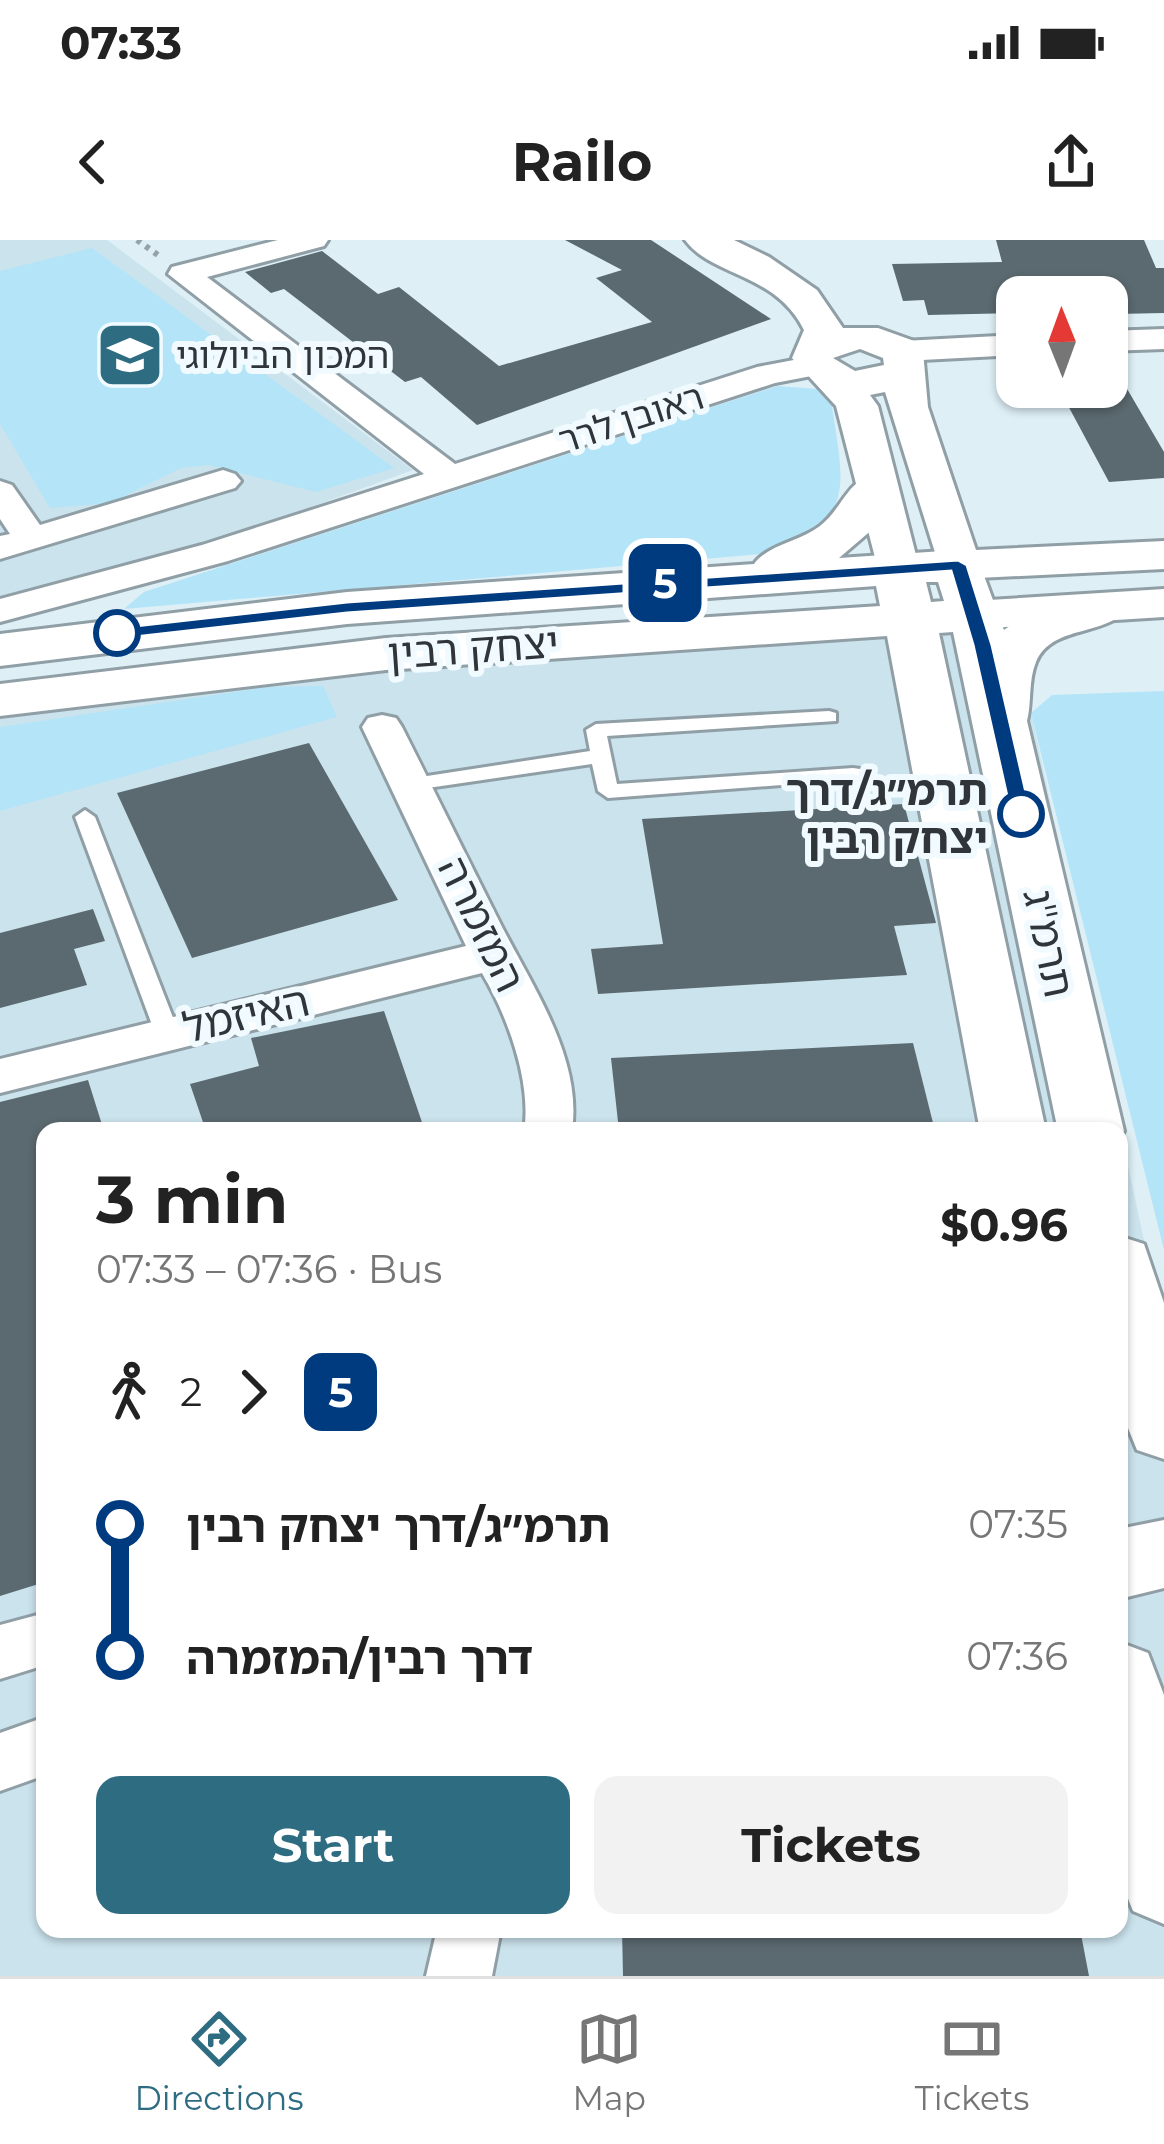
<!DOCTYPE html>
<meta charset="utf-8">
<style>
:root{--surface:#fff;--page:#f2f2f2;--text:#222;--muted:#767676;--line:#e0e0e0;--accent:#2e6c82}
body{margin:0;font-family:Montserrat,"Noto Sans Hebrew",sans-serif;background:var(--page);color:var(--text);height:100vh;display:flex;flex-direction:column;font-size:45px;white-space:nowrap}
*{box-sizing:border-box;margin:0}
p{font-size:39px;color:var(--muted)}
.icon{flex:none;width:66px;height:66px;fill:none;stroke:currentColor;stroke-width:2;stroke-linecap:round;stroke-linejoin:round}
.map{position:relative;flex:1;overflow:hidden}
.panel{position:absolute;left:36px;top:882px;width:1092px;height:816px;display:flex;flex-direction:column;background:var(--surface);border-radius:24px;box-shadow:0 3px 9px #0004}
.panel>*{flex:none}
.badge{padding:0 24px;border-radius:18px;font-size:42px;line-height:78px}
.needle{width:78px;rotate:359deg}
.controls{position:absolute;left:996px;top:36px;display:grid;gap:24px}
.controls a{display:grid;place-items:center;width:132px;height:132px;border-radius:24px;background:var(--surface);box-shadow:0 3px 9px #0004;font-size:60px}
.map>.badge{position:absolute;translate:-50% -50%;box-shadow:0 0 0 6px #fff}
.legs{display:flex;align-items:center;gap:18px;height:132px;padding:0 60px;font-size:39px}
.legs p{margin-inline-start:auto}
.head{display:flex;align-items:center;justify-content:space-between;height:204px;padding:0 60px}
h1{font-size:66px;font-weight:700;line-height:90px}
.button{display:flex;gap:24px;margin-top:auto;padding:24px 60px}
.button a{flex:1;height:138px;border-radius:24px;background:var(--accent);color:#fff;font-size:48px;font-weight:700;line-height:138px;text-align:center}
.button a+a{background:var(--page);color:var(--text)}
ul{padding:0 60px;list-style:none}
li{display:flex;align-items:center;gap:42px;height:132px;font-size:45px}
li i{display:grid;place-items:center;width:18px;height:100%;margin:0 15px;background:currentColor}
li i::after{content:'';width:30px;height:30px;margin:-15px;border:9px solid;border-radius:50%;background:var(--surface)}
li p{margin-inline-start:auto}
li:first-child i{background:linear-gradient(#0000 50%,currentColor 0)}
li:last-child i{background:linear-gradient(currentColor 50%,#0000 0)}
.status{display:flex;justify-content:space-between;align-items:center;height:84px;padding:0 60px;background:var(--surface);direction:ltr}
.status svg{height:33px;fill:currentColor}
header{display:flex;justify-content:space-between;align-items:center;height:156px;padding:0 60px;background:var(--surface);font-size:54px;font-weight:700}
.dock{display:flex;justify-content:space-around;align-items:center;height:168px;border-top:3px solid var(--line);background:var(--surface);font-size:33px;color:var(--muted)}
.dock a{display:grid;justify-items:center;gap:6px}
.dock .current{color:var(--accent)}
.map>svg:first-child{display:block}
.built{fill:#cbe3ed;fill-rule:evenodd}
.green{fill:#b3e4f8}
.building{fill:#5b6a70}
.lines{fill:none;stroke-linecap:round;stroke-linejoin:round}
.service-casing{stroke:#909fa6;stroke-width:6}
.minor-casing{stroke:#909fa6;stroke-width:6}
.tertiary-casing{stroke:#909fa6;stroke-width:6}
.secondary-casing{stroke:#909fa6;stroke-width:6}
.path{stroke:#95a2a7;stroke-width:6;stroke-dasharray:4.5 6;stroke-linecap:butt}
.service{fill:#fff;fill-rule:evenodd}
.minor{fill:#fff;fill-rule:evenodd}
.tertiary{fill:#fff;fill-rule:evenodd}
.secondary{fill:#fff;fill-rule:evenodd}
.line-1{fill:#003b80;stroke:#fff;stroke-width:3}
.stop-1-dot{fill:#fff;stroke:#003b80;stroke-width:6}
.labels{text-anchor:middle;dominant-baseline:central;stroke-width:12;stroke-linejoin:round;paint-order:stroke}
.far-poi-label{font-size:36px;fill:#2f3538;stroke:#f1fbff;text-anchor:start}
.far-street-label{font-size:36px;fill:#2f3538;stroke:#f1fbff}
.street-label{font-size:42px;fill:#2f3538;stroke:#f1fbff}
.stop-label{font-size:42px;font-weight:bold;fill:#2f3538;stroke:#f1fbff;text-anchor:end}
</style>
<div class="status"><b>07:33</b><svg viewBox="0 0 49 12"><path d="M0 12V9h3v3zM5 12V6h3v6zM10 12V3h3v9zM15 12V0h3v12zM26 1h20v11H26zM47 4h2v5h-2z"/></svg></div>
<header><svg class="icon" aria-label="back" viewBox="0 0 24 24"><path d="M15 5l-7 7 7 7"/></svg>Railo<svg class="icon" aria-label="share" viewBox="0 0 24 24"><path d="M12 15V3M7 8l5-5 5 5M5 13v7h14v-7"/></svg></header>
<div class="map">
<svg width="1164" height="1736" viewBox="0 0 1164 1736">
<rect width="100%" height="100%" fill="#deeff6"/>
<path class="built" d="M0,0H107L413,230L223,299L0,368Z
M1007,389L1031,473L1164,1094V1736H0V474L496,413ZM45,891H1119V1689H45Z"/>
<path class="green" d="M92,8L394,228L316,252L208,225L181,228L110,263L50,268L0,184V31Z
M777,146L818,149L831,160C844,250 859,280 761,314L124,369L144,352Z
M323,446L337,477L0,571V487L267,447Z
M1164,451V1010L1031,473L1052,455Z"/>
<path class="building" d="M565,0H651L771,79L477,185L421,137L405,142L284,49L271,53L245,32L322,11L378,54L399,47L499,126L652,82L596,38L622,30Z
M996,0H1144L1156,28H1164V73L1116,74L1109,57H1017V73L928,75L924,60L903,61L892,24L1002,22Z
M1058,147H1126L1164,212V238L1109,242Z
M309,503L398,660L192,718L117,553Z
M904,564L936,683L894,686L907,735L598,754L591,709L663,704L642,579Z
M93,669L105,701L74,709L87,745L0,768V693Z
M384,771L425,891H206L190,844L259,826L251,798Z
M913,803L935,891H619L611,818Z
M88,840L104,891H45V1342L0,1356V862Z
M622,1689H1080L1089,1736H623Z"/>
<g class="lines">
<defs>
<path id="service" d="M829,471L836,473V481L607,496L617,544L853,528L860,529L863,534L860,539L608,558L598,551L592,524L414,550L404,544L414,538L590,511L586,490L596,484Z
M85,570L95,577L179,793L175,799H159L155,793L75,577Z"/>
<path id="minor" d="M278,0H328L324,6L207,37L455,224L757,127L815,116L831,126L827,133L775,143L228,321L0,382V359L202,305L424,234L168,34L172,27Z
M1164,89V109L1107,111V91Z
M1017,95V115L903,121L887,111L903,101Z
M223,230L235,234L241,241L235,248L0,319V296L10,294L0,279V241L12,245L40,285Z
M382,475L396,478L402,487C434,550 465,614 497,677C529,742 583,816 572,891H524C532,842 507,775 482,733L0,853V819L466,706L362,487L368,478Z
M45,1373V1425L0,1439V1385Z
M45,1477V1535L0,1551V1493Z
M437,1689H501L492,1736H426Z"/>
<path id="tertiary" d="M685,0H734L769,17L817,50L843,88H878L917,102L923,111L928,167L976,310L1164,301V329L958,339L942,335L885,152L870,155L878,166L919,327L912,337H880L836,166L792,118L804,90C775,32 712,37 685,0ZM860,109L883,118L884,125L855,131L833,118Z
M1164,349V377L973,389L956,385L949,375L956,365L973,361Z"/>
<path id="secondary" d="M874,234L891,239L898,249L874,288L839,318L958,310L976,314L1004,390C1034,367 1083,348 1119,357L1127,368C1107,397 1052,384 1036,422C1028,441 1032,462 1027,481L1124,891L1119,900V891H1058L953,392L939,393L1046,891H980L887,396L386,430L0,476V444L386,398L880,366L876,346L347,384L0,426V394L347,352L754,324C767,305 801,301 820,286C842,269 847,241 874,234ZM926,342H938L944,361L931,362Z
M1119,996L1144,1004L1164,1063V1219L1137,1210L1119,1166Z
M1164,1280V1348L1119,1359V1289Z
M1119,1402L1148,1413L1164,1455V1684L1133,1671L1119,1636Z"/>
</defs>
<use href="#service" class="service-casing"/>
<use href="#minor" class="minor-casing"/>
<use href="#tertiary" class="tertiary-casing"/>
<use href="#secondary" class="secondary-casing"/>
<path class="path" d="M137,0L158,15"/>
<use href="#service" class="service"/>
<use href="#minor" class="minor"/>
<use href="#tertiary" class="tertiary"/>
<use href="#secondary" class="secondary"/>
</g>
<path class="line-1" d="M958,320L967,325L992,405L1031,574L1021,581L1011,574L973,405L951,331L347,373L117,399L107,393L117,388L347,362Z"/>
<defs>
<symbol id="university-square" viewBox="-11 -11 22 22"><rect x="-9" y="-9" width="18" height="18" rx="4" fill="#2e6c82" stroke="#f1fbff"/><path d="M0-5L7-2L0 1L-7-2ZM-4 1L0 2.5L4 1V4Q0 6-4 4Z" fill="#fff"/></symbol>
</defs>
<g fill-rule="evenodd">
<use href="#university-square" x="92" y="77" width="76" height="76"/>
</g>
<g class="stop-1-dot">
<circle cx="117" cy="393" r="21"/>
<circle cx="1021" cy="574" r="21"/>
</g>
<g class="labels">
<g class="far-poi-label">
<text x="176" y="115">המכון הביולוגי</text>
</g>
<g class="far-street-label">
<text transform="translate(631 178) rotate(-18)">ראובן לרר</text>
</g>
<g class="street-label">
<text transform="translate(473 408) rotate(-4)">יצחק רבין</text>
<text transform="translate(482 684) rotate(64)">המזמרה</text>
<text transform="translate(1049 703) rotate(78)">תרמ"ג</text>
<text transform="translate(246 774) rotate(-13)">האיזמל</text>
</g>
<g class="stop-label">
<text x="988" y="550">תרמ״ג/דרך<tspan x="988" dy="48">יצחק רבין</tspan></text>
</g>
</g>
</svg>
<div class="controls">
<a><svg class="needle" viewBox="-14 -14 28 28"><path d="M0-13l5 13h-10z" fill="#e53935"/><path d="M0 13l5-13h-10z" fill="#767676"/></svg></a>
</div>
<b class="badge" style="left:665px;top:343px;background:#003b80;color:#fff">5</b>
<section class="panel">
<div class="head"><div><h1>3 min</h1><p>07:33 – 07:36 · Bus</p></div><b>$0.96</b></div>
<div class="legs"><svg class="icon" aria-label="walk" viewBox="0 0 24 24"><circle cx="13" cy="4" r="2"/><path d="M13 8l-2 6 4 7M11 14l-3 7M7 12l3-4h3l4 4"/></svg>2<svg class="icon" aria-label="forward" viewBox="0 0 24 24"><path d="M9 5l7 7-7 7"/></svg><b class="badge" style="background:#003b80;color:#fff">5</b></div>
<ul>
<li><i style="color:#003b80"></i><b>תרמ״ג/דרך יצחק רבין</b><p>07:35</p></li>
<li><i style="color:#003b80"></i><b>דרך רבין/המזמרה</b><p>07:36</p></li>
</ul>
<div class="button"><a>Start</a><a>Tickets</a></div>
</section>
</div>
<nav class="dock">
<a class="current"><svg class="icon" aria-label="directions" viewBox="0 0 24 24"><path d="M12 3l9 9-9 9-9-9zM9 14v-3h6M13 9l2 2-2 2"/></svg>Directions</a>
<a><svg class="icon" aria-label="map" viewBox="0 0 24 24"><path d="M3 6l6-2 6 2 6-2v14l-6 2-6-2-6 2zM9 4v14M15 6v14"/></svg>Map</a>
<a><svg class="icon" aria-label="tickets" viewBox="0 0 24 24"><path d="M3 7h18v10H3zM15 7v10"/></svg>Tickets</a>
</nav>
